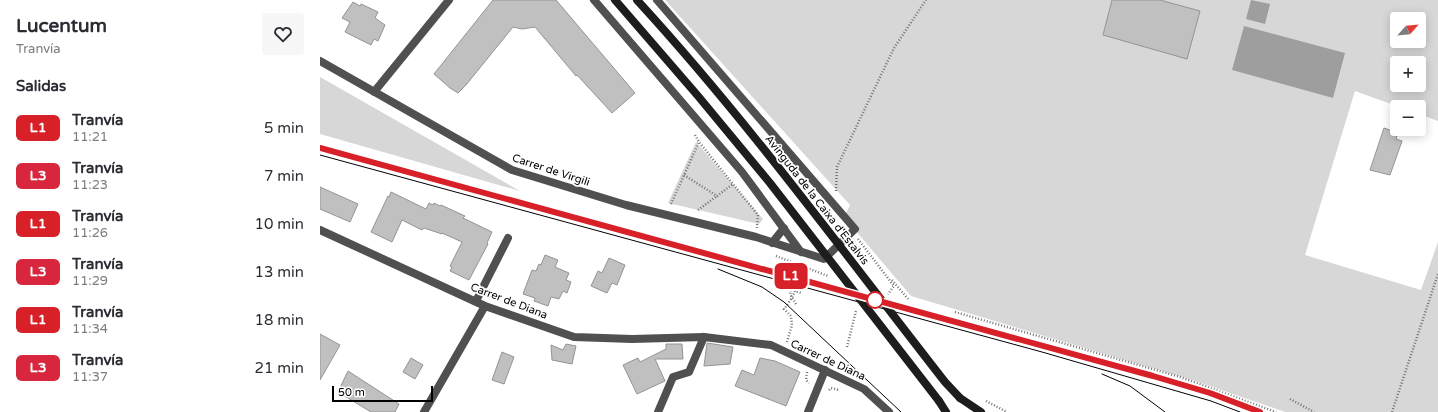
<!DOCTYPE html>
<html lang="es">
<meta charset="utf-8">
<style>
:root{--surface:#fff;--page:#f7f7f7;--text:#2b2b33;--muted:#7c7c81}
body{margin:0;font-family:"Varela Round",sans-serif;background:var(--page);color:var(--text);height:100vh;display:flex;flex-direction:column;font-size:15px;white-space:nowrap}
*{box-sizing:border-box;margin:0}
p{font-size:13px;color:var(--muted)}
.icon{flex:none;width:22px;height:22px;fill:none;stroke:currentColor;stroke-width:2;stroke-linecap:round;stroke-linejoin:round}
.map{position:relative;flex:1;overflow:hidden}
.side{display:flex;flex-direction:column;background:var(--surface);width:320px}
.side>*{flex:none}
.badge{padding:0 8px;border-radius:6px;font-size:14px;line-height:26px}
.needle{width:26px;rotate:63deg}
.controls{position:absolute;left:1070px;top:12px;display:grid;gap:8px}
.controls a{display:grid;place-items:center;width:36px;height:36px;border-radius:4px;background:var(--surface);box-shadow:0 2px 10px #0003;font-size:20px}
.scale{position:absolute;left:12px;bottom:10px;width:101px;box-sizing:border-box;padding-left:4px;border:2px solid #000;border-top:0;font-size:11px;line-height:14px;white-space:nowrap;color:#000;-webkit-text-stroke:3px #fff;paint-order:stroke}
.map>.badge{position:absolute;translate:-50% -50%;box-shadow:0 0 0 2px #fff}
h2{padding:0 16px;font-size:15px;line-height:36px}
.round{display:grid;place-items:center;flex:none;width:42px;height:42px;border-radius:4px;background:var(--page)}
.headline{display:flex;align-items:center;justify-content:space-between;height:68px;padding:0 16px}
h1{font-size:19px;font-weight:700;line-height:30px}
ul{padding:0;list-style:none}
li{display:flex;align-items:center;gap:12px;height:48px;padding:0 16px}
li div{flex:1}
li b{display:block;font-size:15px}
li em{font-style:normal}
li .badge{min-width:44px;font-weight:700;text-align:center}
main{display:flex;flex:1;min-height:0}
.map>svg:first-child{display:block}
.green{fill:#d7d7d7;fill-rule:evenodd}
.water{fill:#9e9e9e}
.building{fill:#c0c0c0;stroke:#949494}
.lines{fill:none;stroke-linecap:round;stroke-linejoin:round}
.path{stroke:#727272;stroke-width:2.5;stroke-dasharray:1 2;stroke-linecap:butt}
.service{stroke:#505050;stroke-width:8}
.minor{stroke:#505050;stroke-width:8}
.secondary{stroke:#1d1d1d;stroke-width:8}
.tram{stroke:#000;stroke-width:1}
.secondary-bridge{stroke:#1d1d1d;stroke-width:8}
.line-casing{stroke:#fff;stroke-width:9}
.line{stroke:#d72028;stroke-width:6}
.stop-dot{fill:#fff;stroke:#d72028;stroke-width:2}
.labels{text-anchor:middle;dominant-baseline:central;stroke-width:3.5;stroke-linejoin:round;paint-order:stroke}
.street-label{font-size:11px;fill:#000;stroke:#fff}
</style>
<main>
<section class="side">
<div class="headline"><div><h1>Lucentum</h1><p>Tranvía</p></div><a class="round"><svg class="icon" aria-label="heart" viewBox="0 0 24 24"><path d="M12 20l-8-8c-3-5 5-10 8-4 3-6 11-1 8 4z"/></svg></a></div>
<h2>Salidas</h2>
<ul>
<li><span class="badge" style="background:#d72028;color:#fff">L1</span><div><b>Tranvía</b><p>11:21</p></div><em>5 min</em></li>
<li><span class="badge" style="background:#d7263d;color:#fff">L3</span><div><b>Tranvía</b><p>11:23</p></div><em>7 min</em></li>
<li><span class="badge" style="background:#d72028;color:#fff">L1</span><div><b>Tranvía</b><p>11:26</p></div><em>10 min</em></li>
<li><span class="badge" style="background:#d7263d;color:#fff">L3</span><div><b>Tranvía</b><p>11:29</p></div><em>13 min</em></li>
<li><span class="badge" style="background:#d72028;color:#fff">L1</span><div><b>Tranvía</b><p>11:34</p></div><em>18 min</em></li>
<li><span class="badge" style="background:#d7263d;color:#fff">L3</span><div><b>Tranvía</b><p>11:37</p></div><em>21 min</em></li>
</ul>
</section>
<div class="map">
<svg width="1118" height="412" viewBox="0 0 1118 412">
<rect width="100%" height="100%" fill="#fff"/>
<path class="green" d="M345,0H1118V121L1099,114V107H1079L1035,91L985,255L1101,290L1118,242V412H965L872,380L591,296L524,217L530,205ZM1077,19H1099V41H1077ZM1077,63H1099V85H1077Z
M0,77L200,191L0,134Z
M376,142L443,219L439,224L348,203Z"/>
<path class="water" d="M931,0L950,4L945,24L926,19Z
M924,26L1025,53L1013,98L912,70Z"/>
<path class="building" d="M173,0H236L315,93L292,113L257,75L256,76L215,27L202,29L193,27L146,85L138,93L130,88L114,74Z
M792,0H840L880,11L867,59L783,35Z
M33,2L40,6L41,4L58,12L55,18L65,25L58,41L54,39L51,45L25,32L30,22L22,18Z
M1064,128L1078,133L1076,139L1082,141L1070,175L1050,170Z
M0,187L38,204L30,222L0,209Z
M71,192L106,209L109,203L113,205L114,203L120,206L121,205L145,216L143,218L172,232L167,243L168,244L149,280L130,271L132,267L130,266L142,242L122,233V234L104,228L102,230L82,220L72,242L51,232L68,196L69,197Z
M225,255L238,260L235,267L249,273L246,280L251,282L247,293L243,291L239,299L231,297L228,306L214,301L215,298L203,294L212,270L216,271L219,264L221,265Z
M289,258L305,265L297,285L292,283L287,293L271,286L278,271L282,273Z
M0,334L20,345L0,380Z
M387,343L413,347L410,364L384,366Z
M246,344L256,346L252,364L232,360L231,345L243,350Z
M346,344H362L363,359H335L345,381L317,394L303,365L318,358L320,362L346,349Z
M182,352L194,357L184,384L172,380Z
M91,358L103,365L95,379L83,372Z
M440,358L455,361L480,372L466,406L415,386L422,370L434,375Z
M28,371L79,404L75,412H51L18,392Z"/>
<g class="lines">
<path class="path" d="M375,135L379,142L438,215L437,228
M364,175L397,196L413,184
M516,191L517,167L574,48L606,0
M351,204L379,142
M378,210L397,196
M538,239L574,286L568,294
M534,242L544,258
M456,256L508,276
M478,271L488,274
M572,280L588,299
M471,290L482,293
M476,304L470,294L477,266
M635,312L860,377L956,412
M467,342L472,325L471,316L464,309C473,298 483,280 477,266
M527,347L536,311
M487,372L486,380L489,383
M509,390L511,388L519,390
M970,399L994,412
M666,401L687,412
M1072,412L1118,274"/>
<path class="service" d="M338,412L353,377L369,372L384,337"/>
<path class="minor" d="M274,0L422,172L481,252
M0,61L192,170L306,205L436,237L504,259L535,229L337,0
M54,92L129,0
M0,230L165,306L254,337L312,339L384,337L451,345L544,389L569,412
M452,243L464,228
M156,301L188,238
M104,412L165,306
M488,412L505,370"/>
<path class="secondary" d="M640,398L661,412
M619,401L626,412"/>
<path class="tram" d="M0,148L833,376L890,393L940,412
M0,155L722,352L891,401L920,412
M398,269L442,287L464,302L581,412
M782,374L810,386L845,412"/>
<path class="secondary-bridge" d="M295,0L378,96L450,183L619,401
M317,0C428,121 524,253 625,382L640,398"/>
</g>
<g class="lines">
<defs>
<path id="line" d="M0,148L833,376L890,393L940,412"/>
</defs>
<use href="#line" class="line-casing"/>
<use href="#line" class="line"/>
</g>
<circle class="stop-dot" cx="555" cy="300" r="8"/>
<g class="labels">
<g class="street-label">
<text transform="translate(231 170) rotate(18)">Carrer de Virgili</text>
<text transform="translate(497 200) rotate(52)">Avinguda de la Caixa d'Estalvis</text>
<text transform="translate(189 301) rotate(21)">Carrer de Diana</text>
<text transform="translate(508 360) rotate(25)">Carrer de Diana</text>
</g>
</g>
</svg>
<div class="controls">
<a><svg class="needle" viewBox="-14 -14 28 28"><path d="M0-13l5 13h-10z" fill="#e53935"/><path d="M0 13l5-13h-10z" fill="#7c7c81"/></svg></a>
<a>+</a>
<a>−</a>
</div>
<div class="scale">50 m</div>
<b class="badge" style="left:471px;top:276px;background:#d72028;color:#fff">L1</b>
</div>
</main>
